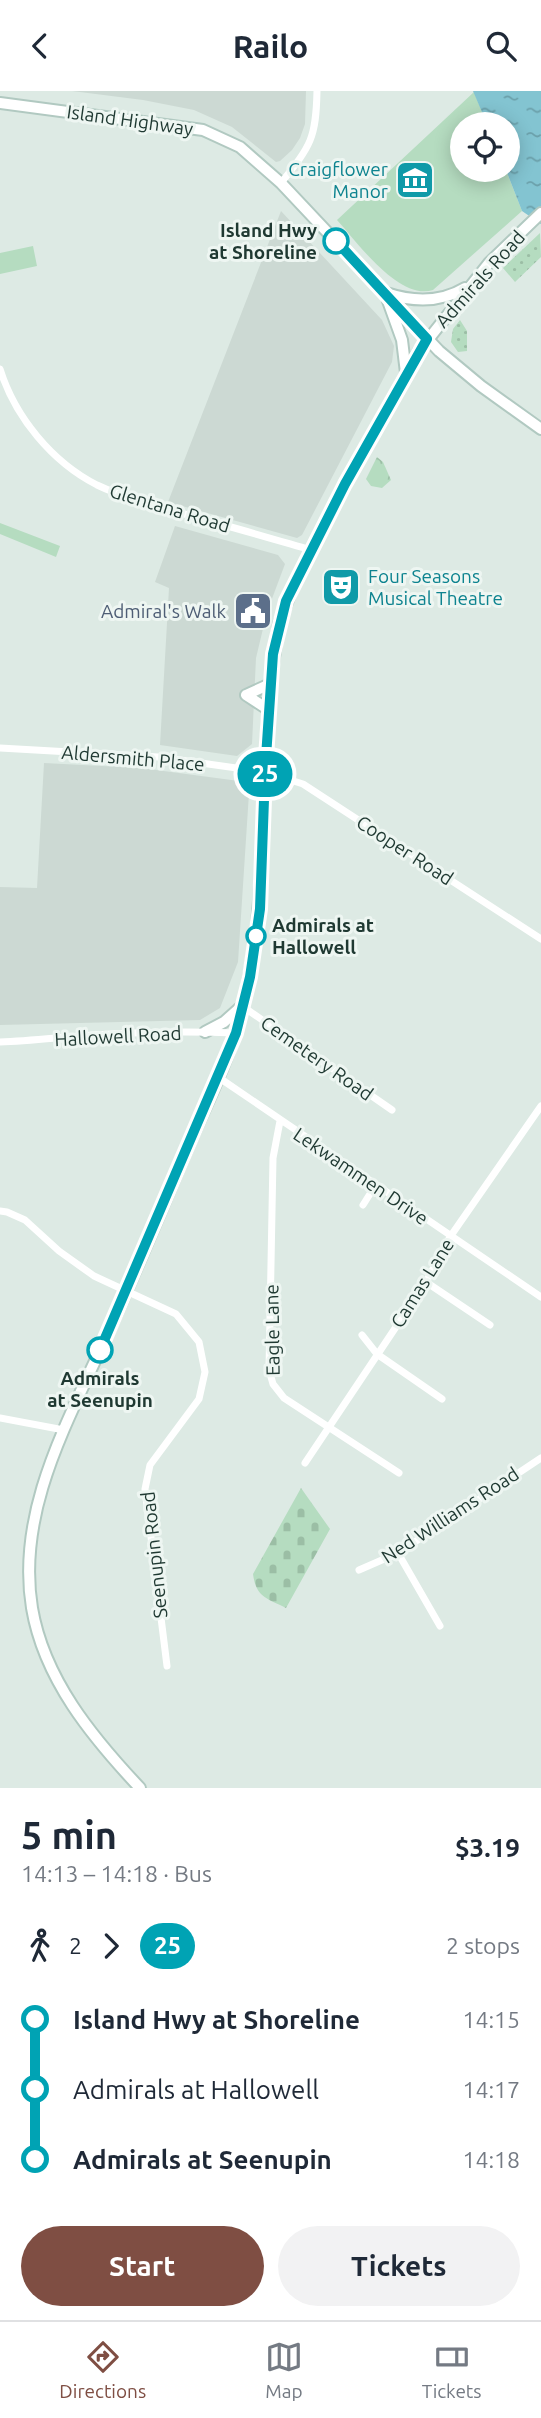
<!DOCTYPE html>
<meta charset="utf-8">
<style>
:root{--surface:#fff;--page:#f2f2f3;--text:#1f2937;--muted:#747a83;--line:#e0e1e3;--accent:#7f4e43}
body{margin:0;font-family:Ubuntu,sans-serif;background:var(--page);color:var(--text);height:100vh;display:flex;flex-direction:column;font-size:26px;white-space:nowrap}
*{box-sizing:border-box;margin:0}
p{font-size:23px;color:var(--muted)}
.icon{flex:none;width:38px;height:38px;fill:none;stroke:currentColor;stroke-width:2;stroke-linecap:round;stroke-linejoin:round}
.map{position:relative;height:1697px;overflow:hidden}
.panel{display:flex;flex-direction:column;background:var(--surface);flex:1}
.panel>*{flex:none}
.badge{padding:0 14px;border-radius:23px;font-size:24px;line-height:46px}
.buttons{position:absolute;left:450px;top:21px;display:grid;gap:14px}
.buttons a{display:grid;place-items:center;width:70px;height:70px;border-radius:50%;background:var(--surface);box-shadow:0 4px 18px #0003;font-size:35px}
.map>.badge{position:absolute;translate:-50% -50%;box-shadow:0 0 0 4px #fff}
.legs{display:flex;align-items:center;gap:10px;height:77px;padding:0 21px;font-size:23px}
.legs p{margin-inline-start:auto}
.headline{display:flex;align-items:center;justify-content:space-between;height:119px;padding:0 21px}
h1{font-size:38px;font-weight:600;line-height:52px}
.primary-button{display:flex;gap:14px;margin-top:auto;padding:14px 21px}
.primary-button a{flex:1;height:80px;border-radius:42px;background:var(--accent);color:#fff;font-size:28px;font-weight:600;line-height:80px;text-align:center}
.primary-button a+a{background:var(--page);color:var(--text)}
ul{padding:0 21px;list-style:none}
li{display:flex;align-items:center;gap:24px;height:70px;font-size:26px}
li i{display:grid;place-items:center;width:10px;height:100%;margin:0 9px;background:currentColor}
li i::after{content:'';width:18px;height:18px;margin:-9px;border:5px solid;border-radius:50%;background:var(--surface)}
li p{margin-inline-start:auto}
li:first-child i{background:linear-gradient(#0000 50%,currentColor 0)}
li:last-child i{background:linear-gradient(currentColor 50%,#0000 0)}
header{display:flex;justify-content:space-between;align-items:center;height:91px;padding:0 21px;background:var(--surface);font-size:32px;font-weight:600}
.dock{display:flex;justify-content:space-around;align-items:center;height:98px;border-top:2px solid var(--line);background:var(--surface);font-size:19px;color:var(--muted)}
.dock a{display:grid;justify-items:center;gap:4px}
.dock .selected{color:var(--accent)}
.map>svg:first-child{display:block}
.built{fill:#ccd9d3}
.grass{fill:url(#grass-dots)}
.forest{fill:url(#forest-crowns)}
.cemetery{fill:url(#cemetery-stones)}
.park{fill:#b5dcc0}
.water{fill:url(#water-ripples)}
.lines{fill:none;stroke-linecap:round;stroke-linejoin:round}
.secondary-casing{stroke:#b1c9c1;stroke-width:14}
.minor{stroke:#fff;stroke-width:7}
.secondary{stroke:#fff;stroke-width:10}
.line-1-casing{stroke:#fff;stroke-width:16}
.line-1{stroke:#00a3b4;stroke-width:10}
.stop-1-dot{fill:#fff;stroke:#00a3b4;stroke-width:3.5}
.labels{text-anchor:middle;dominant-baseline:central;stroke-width:6;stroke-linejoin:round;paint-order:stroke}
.street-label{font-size:19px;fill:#1f3932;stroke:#eef6f2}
.culture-label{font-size:19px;fill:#0d838f;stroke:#eef6f2;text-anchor:end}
.stop-label{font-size:19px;font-weight:bold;fill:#1f3932;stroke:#eef6f2;text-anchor:end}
.service-label{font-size:19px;fill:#4e5e75;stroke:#eef6f2;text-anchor:end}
</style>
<header><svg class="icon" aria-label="back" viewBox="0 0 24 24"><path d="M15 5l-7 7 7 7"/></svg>Railo<svg class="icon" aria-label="search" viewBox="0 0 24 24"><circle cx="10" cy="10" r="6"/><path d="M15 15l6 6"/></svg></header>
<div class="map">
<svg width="541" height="1697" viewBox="0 0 541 1697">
<defs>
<pattern id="grass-dots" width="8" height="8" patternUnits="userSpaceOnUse" patternTransform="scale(1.75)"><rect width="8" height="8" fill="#b5dcc0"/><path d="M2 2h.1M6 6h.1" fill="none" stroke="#9bbea5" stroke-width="1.8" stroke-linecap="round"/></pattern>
<pattern id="forest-crowns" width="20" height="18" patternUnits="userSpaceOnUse" patternTransform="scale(1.75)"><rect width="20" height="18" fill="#b5dcc0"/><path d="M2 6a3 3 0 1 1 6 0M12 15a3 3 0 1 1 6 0" fill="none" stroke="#9bbea5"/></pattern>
<pattern id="cemetery-stones" width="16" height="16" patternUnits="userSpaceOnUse" patternTransform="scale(1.75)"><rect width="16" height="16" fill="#b5dcc0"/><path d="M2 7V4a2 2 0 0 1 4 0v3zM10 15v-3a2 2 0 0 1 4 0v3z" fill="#9bbea5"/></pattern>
<pattern id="water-ripples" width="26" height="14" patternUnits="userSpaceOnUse" patternTransform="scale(1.75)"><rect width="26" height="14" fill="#83c4d1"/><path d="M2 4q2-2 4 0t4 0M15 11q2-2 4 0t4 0" fill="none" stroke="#6ba0aa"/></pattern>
</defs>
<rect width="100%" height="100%" fill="#ddeae4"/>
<path class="built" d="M72,0H306L305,33L300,47L292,59L280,70L276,71L232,36L194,19L143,9Z
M281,120L382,229L394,255L392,271L302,444L297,447L168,411Z
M175,435L278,464L285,473L267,521L256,567L252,653L237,665L160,654L169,497L155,491Z
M44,672L141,677L239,690L249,702L238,871L220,917L200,929L0,934V796L37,797Z"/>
<path class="grass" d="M540,142L541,166L515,191L503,177Z
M460,229L467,240V260L458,261L451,251L453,238Z"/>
<path class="forest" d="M377,366L383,371L391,389L382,397L371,395L366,388Z"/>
<path class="cemetery" d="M301,1397L330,1438L286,1517C266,1507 256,1506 253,1483Z"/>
<path class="park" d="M474,1L487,33H462V79H506L522,120L433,199C399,210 357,151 337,129Z
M33,155L37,175L0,183V162Z
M0,432L60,455L56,466L0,443Z"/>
<path class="water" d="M473,0H541V133L522,120L506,79H508V33H487Z"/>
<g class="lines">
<defs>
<path id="secondary" d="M0,12L203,39L240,56L281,92L439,260L481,295L541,338
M386,202C413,211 440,212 465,197
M388,210L402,249L406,282
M246,604L269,619
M246,604L270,593
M205,941L224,931L242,915
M140,1697C92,1646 44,1588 32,1517C16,1420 68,1331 106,1246C135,1183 161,1119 188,1056C204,1018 224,980 236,940C260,860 261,788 264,705C265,668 268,630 270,593L279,533L292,498L345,393L419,260L489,172L541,122"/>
</defs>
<use href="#secondary" class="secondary-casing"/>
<path class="minor" d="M281,92C311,54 316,48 317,0
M0,278C15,326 52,371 97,394C129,409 164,417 198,427C236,437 273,448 311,459
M0,657L158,666L265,681L303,693L541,848
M242,915L392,1019
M0,951C31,950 62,946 93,944C140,941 188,940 236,942
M218,986L541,1206
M280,1030L273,1067L269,1279L273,1293L284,1307L399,1382
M363,1114L375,1095
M0,1120L7,1121L25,1129L59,1160L94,1185L176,1223L199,1251L205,1281L199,1308L150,1374L145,1398L167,1575
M426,1191L490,1234
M362,1244L377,1263L442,1308
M0,1327L64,1339
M305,1372L426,1191L450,1146L541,1015
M398,1462L440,1535
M359,1479L398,1462L541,1367"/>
<use href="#secondary" class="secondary"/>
</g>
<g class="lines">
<defs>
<path id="line-1" d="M100,1259L236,942L250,886L260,818L265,681L273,563L286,510L345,393L427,248L336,150"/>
</defs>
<use href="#line-1" class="line-1-casing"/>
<use href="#line-1" class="line-1"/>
</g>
<defs>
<symbol id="museum-square" viewBox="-11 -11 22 22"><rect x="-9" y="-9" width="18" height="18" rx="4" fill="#0f9aa8" stroke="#eef6f2"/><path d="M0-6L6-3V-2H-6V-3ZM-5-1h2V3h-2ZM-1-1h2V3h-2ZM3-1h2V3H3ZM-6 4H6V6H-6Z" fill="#fff"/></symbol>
<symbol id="theatre-square" viewBox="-11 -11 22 22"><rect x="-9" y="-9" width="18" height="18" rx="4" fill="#0f9aa8" stroke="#eef6f2"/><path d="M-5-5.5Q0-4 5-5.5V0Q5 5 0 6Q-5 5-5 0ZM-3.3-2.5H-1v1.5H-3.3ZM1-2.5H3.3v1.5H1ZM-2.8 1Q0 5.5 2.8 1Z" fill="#fff"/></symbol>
<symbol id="civic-square" viewBox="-11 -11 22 22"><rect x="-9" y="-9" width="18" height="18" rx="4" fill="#5c6f8a" stroke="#eef6f2"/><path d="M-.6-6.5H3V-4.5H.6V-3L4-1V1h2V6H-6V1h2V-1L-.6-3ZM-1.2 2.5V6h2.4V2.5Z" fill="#fff"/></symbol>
</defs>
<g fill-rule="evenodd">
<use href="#museum-square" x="393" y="67" width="44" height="44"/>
<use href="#theatre-square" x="319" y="474" width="44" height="44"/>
<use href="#civic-square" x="231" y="498" width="44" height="44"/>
</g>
<g class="stop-1-dot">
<circle cx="336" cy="150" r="12"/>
<circle cx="256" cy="845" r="9"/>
<circle cx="100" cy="1259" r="12"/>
</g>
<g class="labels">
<g class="street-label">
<text transform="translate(130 29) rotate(8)">Island Highway</text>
<text transform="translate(480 188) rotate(-48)">Admirals Road</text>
<text transform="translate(170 417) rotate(17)">Glentana Road</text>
<text transform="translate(133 667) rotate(5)">Aldersmith Place</text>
<text transform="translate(405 759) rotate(33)">Cooper Road</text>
<text transform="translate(118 945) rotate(-3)">Hallowell Road</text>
<text transform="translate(317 967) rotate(35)">Cemetery Road</text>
<text transform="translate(361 1085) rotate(34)">Lekwammen Drive</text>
<text transform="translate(422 1192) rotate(-58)">Camas Lane</text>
<text transform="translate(272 1239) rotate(-91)">Eagle Lane</text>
<text transform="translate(450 1424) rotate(-33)">Ned Williams Road</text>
<text transform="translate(154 1464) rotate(-96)">Seenupin Road</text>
</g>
<g class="culture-label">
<text x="388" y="78">Craigflower<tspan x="388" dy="22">Manor</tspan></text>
<text x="368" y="485" text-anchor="start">Four Seasons<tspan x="368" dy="22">Musical Theatre</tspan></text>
</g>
<g class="stop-label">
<text x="317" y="139">Island Hwy<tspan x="317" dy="22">at Shoreline</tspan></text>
<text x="272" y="834" text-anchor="start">Admirals at<tspan x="272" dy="22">Hallowell</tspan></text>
<text x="100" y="1287" text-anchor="middle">Admirals<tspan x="100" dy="22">at Seenupin</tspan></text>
</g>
<g class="service-label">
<text x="226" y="520">Admiral's Walk</text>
</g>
</g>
</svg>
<div class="buttons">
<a><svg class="icon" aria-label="locate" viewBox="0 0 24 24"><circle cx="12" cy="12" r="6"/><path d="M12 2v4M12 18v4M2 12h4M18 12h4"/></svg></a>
</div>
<b class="badge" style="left:265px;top:683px;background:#00a3b4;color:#fff">25</b>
</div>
<section class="panel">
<div class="headline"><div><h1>5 min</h1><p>14:13 – 14:18 · Bus</p></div><b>$3.19</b></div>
<div class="legs"><svg class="icon" aria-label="walk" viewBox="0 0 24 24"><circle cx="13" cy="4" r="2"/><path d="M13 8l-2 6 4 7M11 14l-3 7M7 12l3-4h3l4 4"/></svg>2<svg class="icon" aria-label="forward" viewBox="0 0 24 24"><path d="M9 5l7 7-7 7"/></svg><b class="badge" style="background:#00a3b4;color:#fff">25</b><p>2 stops</p></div>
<ul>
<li><i style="color:#00a3b4"></i><b>Island Hwy at Shoreline</b><p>14:15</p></li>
<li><i style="color:#00a3b4"></i><span>Admirals at Hallowell</span><p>14:17</p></li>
<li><i style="color:#00a3b4"></i><b>Admirals at Seenupin</b><p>14:18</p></li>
</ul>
<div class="primary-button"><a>Start</a><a>Tickets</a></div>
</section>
<nav class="dock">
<a class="selected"><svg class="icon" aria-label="directions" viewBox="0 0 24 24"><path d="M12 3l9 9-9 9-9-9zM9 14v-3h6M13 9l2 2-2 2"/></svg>Directions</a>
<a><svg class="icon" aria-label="map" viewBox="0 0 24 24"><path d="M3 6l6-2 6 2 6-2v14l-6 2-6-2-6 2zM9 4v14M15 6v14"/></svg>Map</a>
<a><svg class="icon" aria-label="tickets" viewBox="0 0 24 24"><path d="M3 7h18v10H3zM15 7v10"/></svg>Tickets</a>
</nav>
